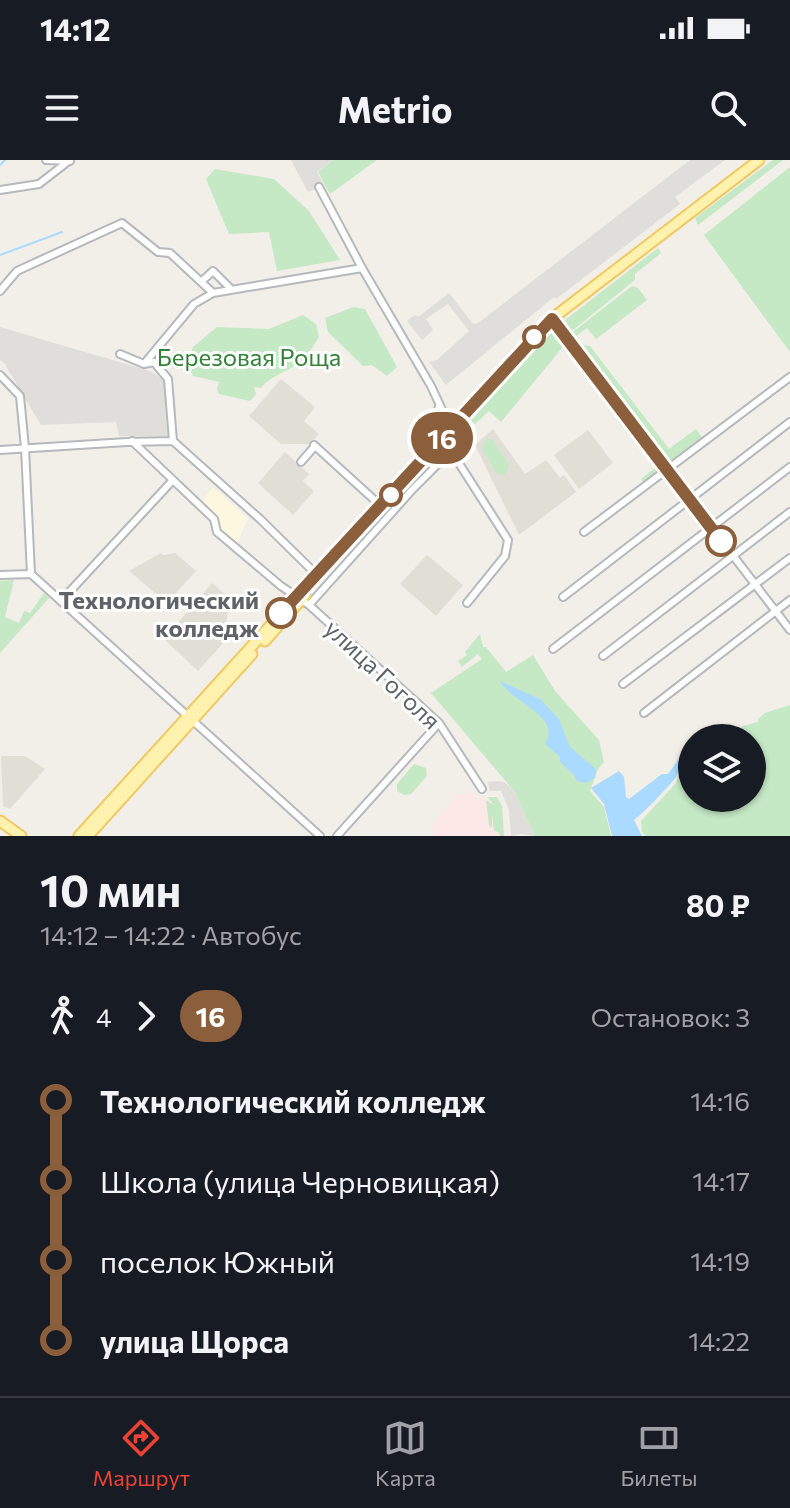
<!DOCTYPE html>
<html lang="ru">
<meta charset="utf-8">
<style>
:root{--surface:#171b24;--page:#20242c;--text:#f1f3f6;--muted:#9ea1a6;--line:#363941;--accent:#ea4335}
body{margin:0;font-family:Commissioner,sans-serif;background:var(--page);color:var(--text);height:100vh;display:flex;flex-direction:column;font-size:30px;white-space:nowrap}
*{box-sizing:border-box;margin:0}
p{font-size:26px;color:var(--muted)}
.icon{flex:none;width:44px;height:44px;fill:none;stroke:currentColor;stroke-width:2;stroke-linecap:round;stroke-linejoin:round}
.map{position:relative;height:676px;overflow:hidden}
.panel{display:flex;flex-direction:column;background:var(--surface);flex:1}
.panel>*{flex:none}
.badge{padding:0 16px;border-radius:26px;font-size:28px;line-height:52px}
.controls{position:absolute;left:678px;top:564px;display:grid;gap:16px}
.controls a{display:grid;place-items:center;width:88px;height:88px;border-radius:50%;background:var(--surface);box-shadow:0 2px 6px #0004;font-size:40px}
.map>.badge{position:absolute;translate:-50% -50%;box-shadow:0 0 0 4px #fff}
.legs{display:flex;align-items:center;gap:12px;height:88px;padding:0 40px;font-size:26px}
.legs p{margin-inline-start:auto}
.summary{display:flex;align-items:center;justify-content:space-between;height:136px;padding:0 40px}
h1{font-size:44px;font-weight:700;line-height:60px}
ul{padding:0 40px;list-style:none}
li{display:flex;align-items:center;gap:28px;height:80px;font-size:30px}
li i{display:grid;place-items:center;width:12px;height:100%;margin:0 10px;background:currentColor}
li i::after{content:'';width:20px;height:20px;margin:-10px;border:6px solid;border-radius:50%;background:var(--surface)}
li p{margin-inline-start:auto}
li:first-child i{background:linear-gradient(#0000 50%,currentColor 0)}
li:last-child i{background:linear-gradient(currentColor 50%,#0000 0)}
.status{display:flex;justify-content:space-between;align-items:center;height:56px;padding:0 40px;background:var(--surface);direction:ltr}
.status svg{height:22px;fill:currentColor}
header{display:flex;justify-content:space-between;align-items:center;height:104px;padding:0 40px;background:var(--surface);font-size:36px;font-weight:700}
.tabs{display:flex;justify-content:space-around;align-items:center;height:112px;border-top:2px solid var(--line);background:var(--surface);font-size:22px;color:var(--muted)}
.tabs a{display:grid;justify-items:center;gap:4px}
.tabs .active{color:var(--accent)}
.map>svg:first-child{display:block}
.commercial{fill:#fef7e0}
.industrial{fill:#e0deda}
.education{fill:#e1ded6}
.medical{fill:#fce8e6}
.green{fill:#c5e8c5}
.water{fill:#aadaff}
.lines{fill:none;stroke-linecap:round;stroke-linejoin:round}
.stream{stroke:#aadaff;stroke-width:2}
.minor-casing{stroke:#b5b8bc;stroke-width:10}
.major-casing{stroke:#f2c960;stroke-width:13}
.minor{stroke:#fff;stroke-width:6}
.major{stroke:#fff2af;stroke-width:9}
.line-1-casing{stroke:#fff;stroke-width:18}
.line-1{stroke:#8b5e3c;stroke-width:12}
.stop-1-dot{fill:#fff;stroke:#8b5e3c;stroke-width:4}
.labels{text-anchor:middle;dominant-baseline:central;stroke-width:6;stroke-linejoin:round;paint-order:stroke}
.park-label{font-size:24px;fill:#348238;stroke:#fff}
.stop-label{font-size:24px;font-weight:bold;fill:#5f6368;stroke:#fff;text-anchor:end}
.street-label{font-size:24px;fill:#5f6368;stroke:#fff}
</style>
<div class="status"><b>14:12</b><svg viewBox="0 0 49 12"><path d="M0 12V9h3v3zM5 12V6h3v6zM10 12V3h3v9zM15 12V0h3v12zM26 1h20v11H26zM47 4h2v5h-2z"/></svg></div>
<header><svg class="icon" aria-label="menu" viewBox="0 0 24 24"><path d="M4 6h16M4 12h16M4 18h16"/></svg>Metrio<svg class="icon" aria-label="search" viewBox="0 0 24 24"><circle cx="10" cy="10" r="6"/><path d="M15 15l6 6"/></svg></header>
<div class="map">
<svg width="790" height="676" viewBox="0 0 790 676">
<rect width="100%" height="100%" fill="#f1efe8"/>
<path class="commercial" d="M213,327L248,358L236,386L219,370L200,344Z"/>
<path class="industrial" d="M291,0H333L317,12L324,25L308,32Z
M690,0H725L675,37L680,44L556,139L554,137L446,225L429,202L437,200L469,171L448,144L426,159L433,170L422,180L407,161L415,155L418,157L449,133L473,164L478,163Z
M0,167L153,212L164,221L167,276H119L116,262L41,265L4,203L0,200Z
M496,621L504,622L514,631L535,676L521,674L511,676L509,650L501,631H490L488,622Z"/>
<path class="education" d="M281,219L315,247L304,261L319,274L310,284H281L249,256Z
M493,269L525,314L546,300L560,318L564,315L576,332L519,375L475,285Z
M588,270L613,303L579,329L554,295Z
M285,292L309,314L303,321L314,331L293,355L258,323Z
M161,393L163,395L175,393L196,411L167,443L129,411Z
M427,395L463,425L436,456L400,424Z
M212,423L229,438L225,481L198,511L164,479Z
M1,596H25L45,609L10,649L3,646Z"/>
<path class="medical" d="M475,633L477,638L498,636L502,644L505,676H433L432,665L457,634Z"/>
<path class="green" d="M333,0H377L330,34L318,12Z
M773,0H783L698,65L695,58Z
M790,7V192L704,75Z
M215,9L274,19L309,51L340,100L277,111L269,72L229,74L206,19Z
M658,88L661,93L635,114V120L573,170L566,167L565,160Z
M632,126L638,128L647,140L596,179L587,168L572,179L569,175Z
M354,147L365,149L397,207L387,216L372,205L363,206L328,172L325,158Z
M303,155L316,164L319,177C313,187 307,196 298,203C286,213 271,215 261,228L254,227L256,234L250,241L219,234L217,229L219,222L193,216L187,204L193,187L217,167L269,169Z
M555,166L567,182L501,262L489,251L475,264L469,259Z
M581,185L590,186L669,289L696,269L705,282L646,325L641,319L655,308L617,260L616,253L620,249L575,189Z
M486,279H492L509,305L505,315L496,313L482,289Z
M14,420L5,457L19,463L24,451L30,453L44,433L49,438L0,493V421Z
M480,474L483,487H486L506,512L533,495L555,531L599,580L604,602L598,609L590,631L604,647L611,676H535L514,631L431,533L482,499L475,492L477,495L462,507L458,501L467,495L465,492Z
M790,545V676H646L642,672L641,661L676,623L685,601L692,596V638H752V578H725L743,566L758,562V559L765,553Z
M414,604L426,608L427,616L411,634L404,635L397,631V624Z
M487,637H497L502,646L504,676H500L499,673L494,670L492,655V668L489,665L486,640L494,645Z"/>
<path class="water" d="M500,521L540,539L559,559L570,587L596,609L595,618L586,623L577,621L574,615L560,602V597L545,584C563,556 509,541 500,521Z
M678,600L682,603C678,609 678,616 673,621C660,635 649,648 634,660L642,676H612L604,644L591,628L619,611L624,617L626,637L629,639L662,614H668Z"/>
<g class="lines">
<path class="stream" d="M0,5L5,0
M0,95L62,72"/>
<defs>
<path id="minor" d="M46,0L70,1
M319,27L362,108L431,226L451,269
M0,30L39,24L70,0
M202,121L213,111L231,129
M0,131L17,111L122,63L158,92L170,93L213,133
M552,159L790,470
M120,194L144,204L194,144L213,133L362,108
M144,204L154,202L168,219L173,281
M0,215L20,236L25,288L31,414
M439,246L436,258L446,283L508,380L505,396L467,443
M132,281L214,359L217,372L281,426L309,445L439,563L482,629
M314,285L381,346
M0,290L127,282L173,281L260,359L318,416
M301,302L315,286
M584,372L790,217
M0,415L31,414L320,676
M563,437L790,262
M61,441L173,320
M309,445L412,330L451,291
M553,489L790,307
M603,496L790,352
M623,524L790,398
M644,553L790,440
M337,676L439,563"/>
<path id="major" d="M265,481L305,435
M0,661L21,676
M79,676L545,164L759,0
M88,676L252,494"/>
</defs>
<use href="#minor" class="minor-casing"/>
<use href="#major" class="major-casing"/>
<use href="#minor" class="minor"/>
<use href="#major" class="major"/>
</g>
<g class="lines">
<defs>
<path id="line-1" d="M281,453L552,159L721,381"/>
</defs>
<use href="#line-1" class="line-1-casing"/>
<use href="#line-1" class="line-1"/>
</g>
<g class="stop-1-dot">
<circle cx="534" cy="177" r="10"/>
<circle cx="391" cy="335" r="10"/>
<circle cx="721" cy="381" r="14"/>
<circle cx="281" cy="453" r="14"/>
</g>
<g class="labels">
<g class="park-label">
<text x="249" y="196">Березовая Роща</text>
</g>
<g class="stop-label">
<text x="259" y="439">Технологический<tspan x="259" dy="28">колледж</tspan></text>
</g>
<g class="street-label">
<text transform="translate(383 514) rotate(43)">улица Гоголя</text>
</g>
</g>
</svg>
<div class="controls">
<a><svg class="icon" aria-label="layers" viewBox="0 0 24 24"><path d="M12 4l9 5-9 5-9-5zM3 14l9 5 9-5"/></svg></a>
</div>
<b class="badge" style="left:442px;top:278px;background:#8b5e3c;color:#fff">16</b>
</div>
<section class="panel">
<div class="summary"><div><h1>10 мин</h1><p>14:12 – 14:22 · Автобус</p></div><b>80 ₽</b></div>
<div class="legs"><svg class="icon" aria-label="walk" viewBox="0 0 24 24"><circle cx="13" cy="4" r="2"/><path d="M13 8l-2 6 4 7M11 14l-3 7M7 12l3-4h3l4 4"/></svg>4<svg class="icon" aria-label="forward" viewBox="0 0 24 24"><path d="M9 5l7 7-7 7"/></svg><b class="badge" style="background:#8b5e3c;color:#fff">16</b><p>Остановок: 3</p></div>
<ul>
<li><i style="color:#8b5e3c"></i><b>Технологический колледж</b><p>14:16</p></li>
<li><i style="color:#8b5e3c"></i><span>Школа (улица Черновицкая)</span><p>14:17</p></li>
<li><i style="color:#8b5e3c"></i><span>поселок Южный</span><p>14:19</p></li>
<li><i style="color:#8b5e3c"></i><b>улица Щорса</b><p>14:22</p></li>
</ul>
</section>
<nav class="tabs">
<a class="active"><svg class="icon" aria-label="directions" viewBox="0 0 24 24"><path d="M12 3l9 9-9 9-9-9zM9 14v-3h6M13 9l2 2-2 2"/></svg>Маршрут</a>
<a><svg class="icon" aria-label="map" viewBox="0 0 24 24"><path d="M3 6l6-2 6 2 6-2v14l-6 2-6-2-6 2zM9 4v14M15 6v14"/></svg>Карта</a>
<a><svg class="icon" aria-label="tickets" viewBox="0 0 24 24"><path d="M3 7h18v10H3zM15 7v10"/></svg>Билеты</a>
</nav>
